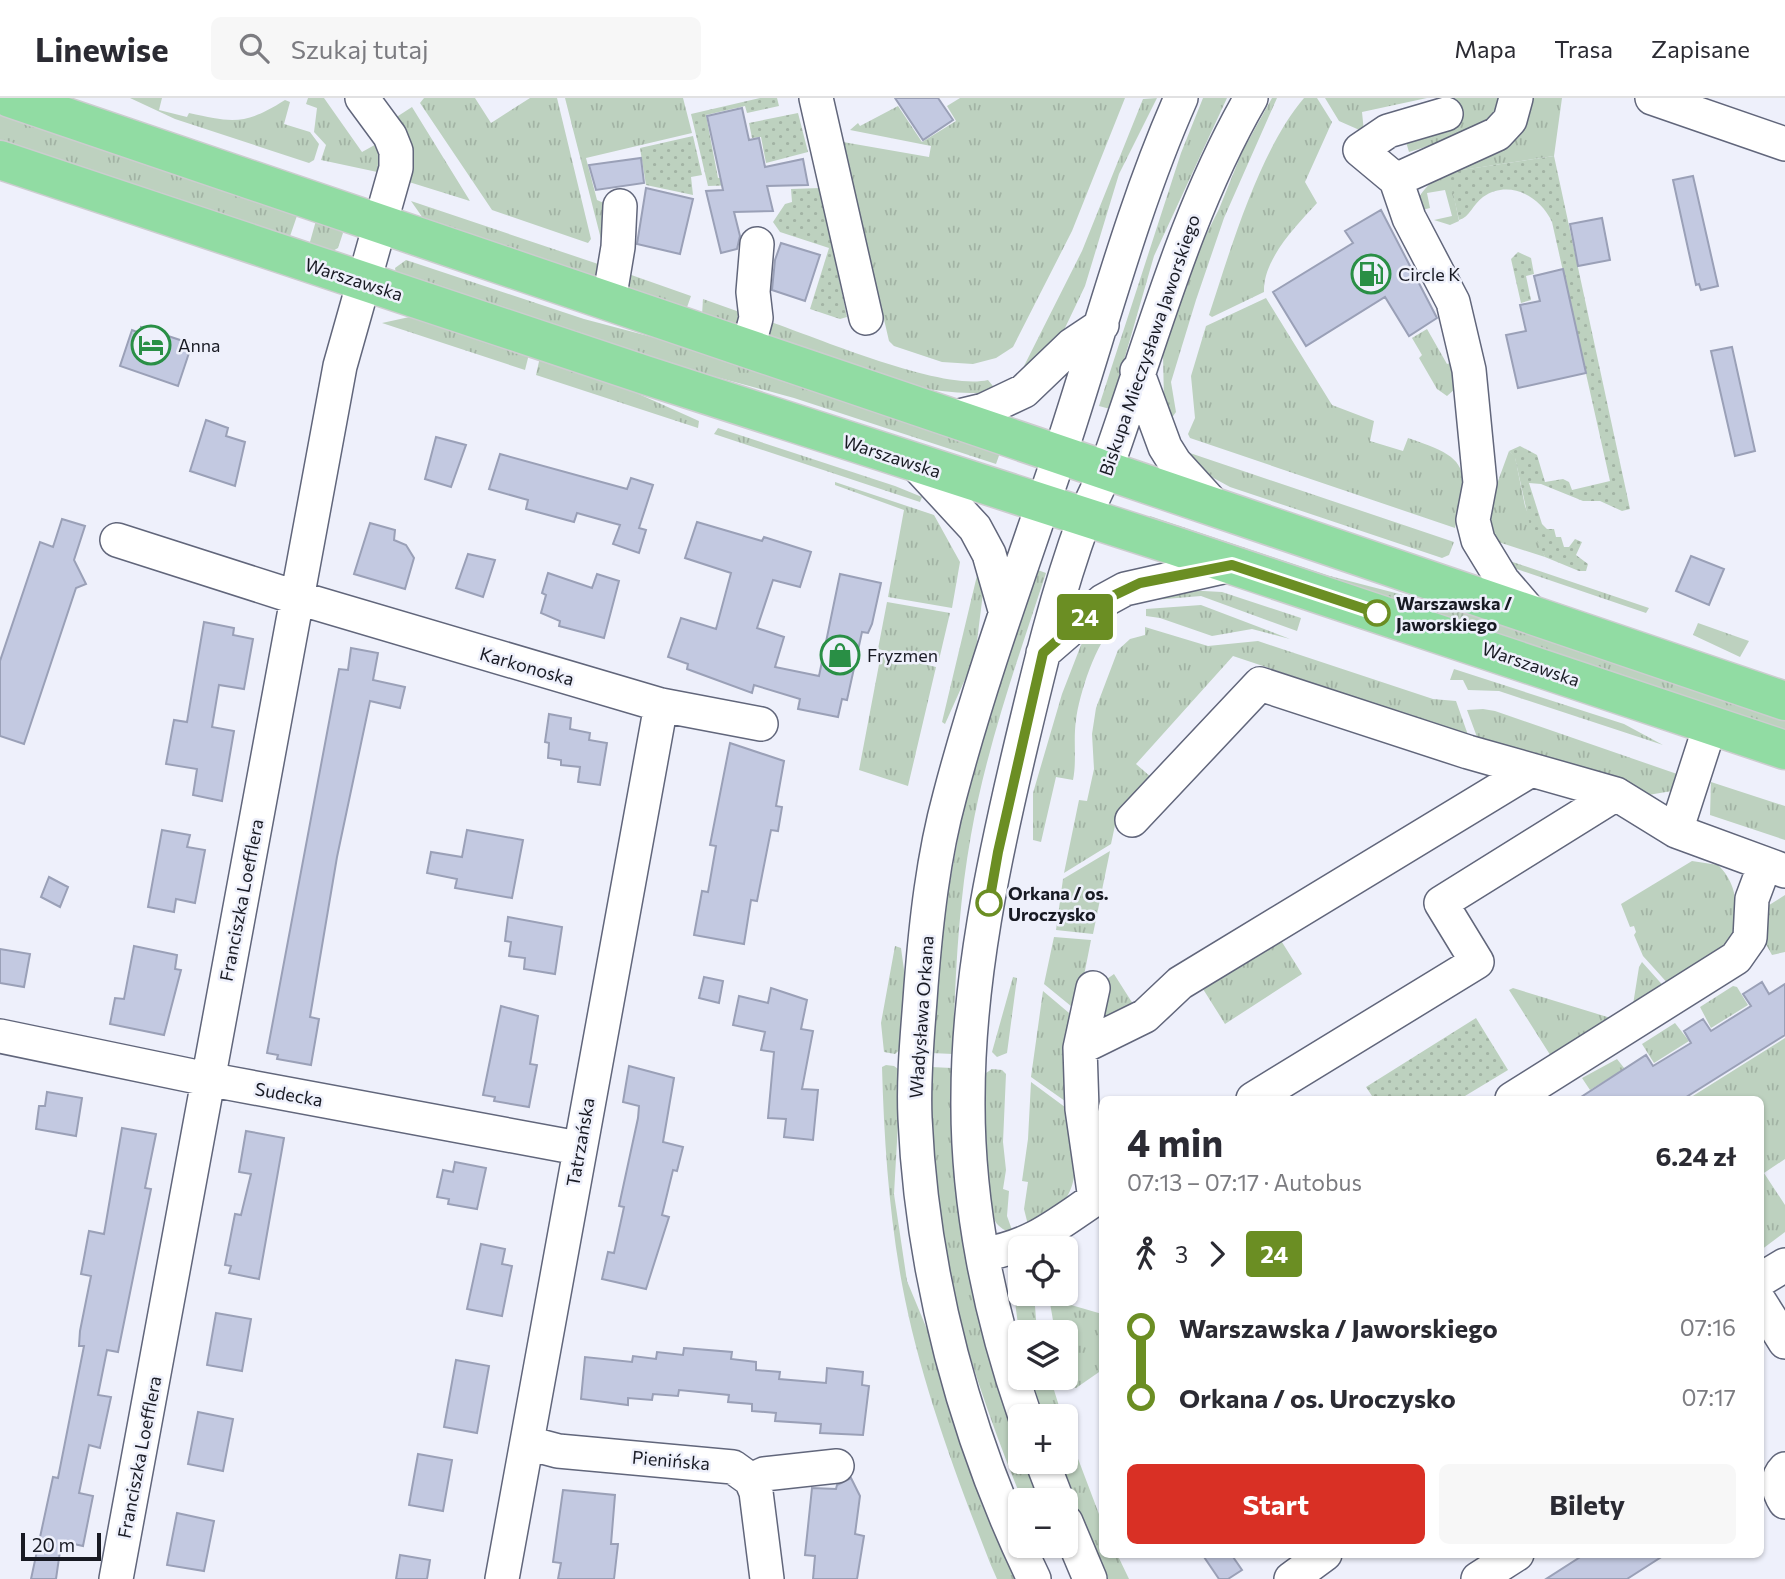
<!DOCTYPE html>
<html lang="pl">
<meta charset="utf-8">
<style>
:root{--surface:#fff;--page:#f7f7f7;--text:#2b2b33;--muted:#7c7c81;--line:#e1e1e2;--accent:#d93025}
body{margin:0;font-family:Commissioner,sans-serif;background:var(--page);color:var(--text);height:100vh;display:flex;flex-direction:column;font-size:26px;white-space:nowrap}
*{box-sizing:border-box;margin:0}
p{font-size:23px;color:var(--muted)}
.icon{flex:none;width:38px;height:38px;fill:none;stroke:currentColor;stroke-width:2;stroke-linecap:round;stroke-linejoin:round}
.map{position:relative;flex:1;overflow:hidden}
.side{position:absolute;left:1099px;top:998px;width:665px;height:462px;display:flex;flex-direction:column;background:var(--surface);border-radius:10px;box-shadow:0 2px 5px #0004}
.side>*{flex:none}
.badge{padding:0 14px;border-radius:5px;font-size:24px;line-height:46px}
.controls{position:absolute;left:1008px;top:1138px;display:grid;gap:14px}
.controls a{display:grid;place-items:center;width:70px;height:70px;border-radius:10px;background:var(--surface);box-shadow:0 2px 5px #0004;font-size:35px}
.scale{position:absolute;left:21px;bottom:18px;width:80px;box-sizing:border-box;padding-left:7px;border:4px solid #181a23;border-top:0;font-size:19px;line-height:24px;white-space:nowrap;color:#181a23;-webkit-text-stroke:5px #eef0fb;paint-order:stroke}
.map>.badge{position:absolute;translate:-50% -50%;box-shadow:0 0 0 4px #fff}
.legs{display:flex;align-items:center;gap:10px;height:77px;padding:0 28px;font-size:23px}
.legs p{margin-inline-start:auto}
.summary{display:flex;align-items:center;justify-content:space-between;height:119px;padding:0 28px}
h1{font-size:38px;font-weight:700;line-height:52px}
.primary-button{display:flex;gap:14px;margin-top:auto;padding:14px 28px}
.primary-button a{flex:1;height:80px;border-radius:10px;background:var(--accent);color:#fff;font-size:28px;font-weight:700;line-height:80px;text-align:center}
.primary-button a+a{background:var(--page);color:var(--text)}
ul{padding:0 28px;list-style:none}
li{display:flex;align-items:center;gap:24px;height:70px;font-size:26px}
li i{display:grid;place-items:center;width:10px;height:100%;margin:0 9px;background:currentColor}
li i::after{content:'';width:18px;height:18px;margin:-9px;border:5px solid;border-radius:50%;background:var(--surface)}
li p{margin-inline-start:auto}
li:first-child i{background:linear-gradient(#0000 50%,currentColor 0)}
li:last-child i{background:linear-gradient(currentColor 50%,#0000 0)}
header{display:flex;align-items:center;gap:42px;box-sizing:border-box;height:98px;padding:0 35px;background:var(--surface);border-bottom:2px solid var(--line)}
header strong{font-size:33px}
nav{display:flex;gap:38px;margin-inline-start:auto;font-size:24px}
.search{width:490px;height:63px;background:var(--page);display:flex;align-items:center;gap:18px;box-sizing:border-box;padding:0 24px;border-radius:10px;color:var(--muted);font-size:26px}
.map>svg:first-child{display:block}
.grass{fill:url(#grass-tufts)}
.park{fill:url(#park-dots)}
.building{fill:#c3c9e1;stroke:#9aa0b7;stroke-width:2}
.lines{fill:none;stroke-linecap:round;stroke-linejoin:round}
.minor-casing{stroke:#61667b;stroke-width:36}
.major-casing{stroke:#cccdcf;stroke-width:41}
.minor{stroke:#fff;stroke-width:33}
.major{stroke:#91dca3;stroke-width:38}
.line-1-casing{stroke:#fff;stroke-width:16}
.line-1{stroke:#6b8e23;stroke-width:10}
.stop-1-dot{fill:#fff;stroke:#6b8e23;stroke-width:3.5}
.labels{text-anchor:middle;dominant-baseline:central;stroke-width:5;stroke-linejoin:round;paint-order:stroke}
.poi-label{font-size:18px;fill:#181a23;stroke:#eef0fb;text-anchor:start}
.street-label{font-size:18px;fill:#181a23;stroke:#eef0fb}
.stop-label{font-size:18px;font-weight:bold;fill:#181a23;stroke:#eef0fb;text-anchor:start}
</style>
<header>
<strong>Linewise</strong>
<div class="search"><svg class="icon" aria-label="search" viewBox="0 0 24 24"><circle cx="10" cy="10" r="6"/><path d="M15 15l6 6"/></svg>Szukaj tutaj</div>
<nav><a>Mapa</a><a>Trasa</a><a>Zapisane</a></nav>
</header>
<div class="map">
<svg width="1785" height="1481" viewBox="0 0 1785 1481">
<defs>
<pattern id="grass-tufts" width="24" height="20" patternUnits="userSpaceOnUse" patternTransform="scale(1.75)"><rect width="24" height="20" fill="#bdd1bf"/><path d="M3 7l-1-3M5 7V3M7 7l1-3M15 17l-1-3M17 17v-4M19 17l1-3" fill="none" stroke="#a2b3a4"/></pattern>
<pattern id="park-dots" width="8" height="8" patternUnits="userSpaceOnUse" patternTransform="scale(1.75)"><rect width="8" height="8" fill="#bdd1bf"/><path d="M2 2h.1M6 6h.1" fill="none" stroke="#a2b3a4" stroke-width="1.8" stroke-linecap="round"/></pattern>
</defs>
<rect width="100%" height="100%" fill="#eef0fb"/>
<path class="grass" d="M130,0H162L159,12L187,19L189,15C234,25 245,27 285,2L290,4L284,26L310,34L319,46L314,62L309,65L175,21Z
M308,0H324L362,54L380,44L382,75L321,62L326,47L314,34L317,10L306,6Z
M424,0H475L491,25L530,0H557L591,141L588,145L492,112L420,5Z
M565,0H683L692,35L586,60L597,102L606,106V151L602,145Z
M960,0H1125L1072,133L1013,249L996,260L973,266L942,264L894,248L889,243L843,44L929,59L931,48L850,32L858,25L860,28L898,8L922,44L956,23L947,8Z
M1157,0L1119,76L1085,188L1064,232L1022,272L1082,153L1143,1Z
M1203,0H1227L1154,158L1110,311L1099,308L1181,55Z
M1272,0H1277L1224,120L1196,202L1171,284L1176,314L1168,325L1164,305L1163,255L1195,159L1219,111L1242,54Z
M1304,0H1317L1332,24L1305,84L1317,105C1296,128 1263,161 1264,194L1212,219L1209,217C1231,150 1259,53 1304,0Z
M1325,0H1427L1362,14L1364,34L1339,23Z
M1443,0H1502L1492,24L1477,33L1409,54L1406,44L1449,33Z
M1531,0H1562L1554,58L1449,74L1459,123L1450,127L1434,122L1452,118L1445,92L1427,95L1430,110L1422,112L1420,98C1446,57 1498,74 1522,31C1527,22 1528,10 1531,0Z
M412,9L470,103L409,84L395,20Z
M0,12L299,112L288,144L0,45Z
M411,103L610,170L607,185L425,123Z
M317,119L338,128L343,135L338,150L329,155L308,151Z
M406,162L584,221L701,252L1001,352L996,366L794,300L613,251L396,176L395,170Z
M620,173L691,198L686,212L622,190Z
M1266,200L1332,307L1374,323L1370,343L1403,353L1408,340C1468,360 1470,368 1455,430L1190,340L1188,336L1195,320L1191,278L1206,228Z
M703,201L748,217L743,231L702,217Z
M414,218L529,256L525,272L382,225Z
M765,222C816,239 940,293 988,282L997,293C922,305 832,261 761,237Z
M1427,231L1447,266L1453,264L1455,291L1447,298L1437,291L1419,260L1422,257L1412,240Z
M540,259L603,280L699,323L698,330L536,277Z
M718,330L895,388L922,399L920,404L714,336Z
M1181,352L1454,444L1449,457L1442,460L1230,389L1208,377Z
M1509,353L1515,359L1525,408L1545,459L1489,441L1490,405Z
M835,384L934,417L960,464L952,510L888,499L904,412L835,387Z
M1150,418L1330,478L1484,518L1785,618V637L1147,427Z
M1498,459L1649,510L1646,515L1508,468Z
M980,465L983,495L975,559L945,626L942,624Z
M1035,471L1046,475C1018,561 987,647 971,737C958,809 955,883 953,956L931,955L943,822L967,691Z
M1185,492L1222,494L1301,520L1297,533L1201,498L1142,503Z
M887,504L950,515L938,566L878,551Z
M1201,507L1290,541L1252,531L1212,538L1160,520L1146,518V511Z
M1109,512L1116,528C1096,541 1079,598 1076,622C1073,643 1077,662 1073,682L1056,679L1041,744L1033,742V695L1062,596L1081,547L1090,532Z
M1698,525L1749,543L1740,559L1693,537Z
M1145,529L1208,548L1258,543L1433,601L1456,603L1468,637L1233,558L1136,666L1152,680L1117,718L1111,746L1064,775L1079,702L1087,703L1094,671L1092,636L1096,610L1118,552L1130,541L1145,537Z
M881,556L936,569L908,688L859,672Z
M1454,571L1624,626L1663,647L1499,593L1468,592L1463,582H1450Z
M1483,611L1495,613L1680,677L1672,693L1648,697L1477,639L1467,612Z
M1711,684L1785,708V742L1710,717Z
M1110,753L1093,836L1056,832L1063,781Z
M1692,763L1718,767C1740,788 1737,815 1735,843L1671,889L1643,858L1634,837L1636,834L1634,828L1630,829L1621,806Z
M1785,797V854L1772,857L1763,841L1766,809Z
M1054,839L1091,842L1077,913L1044,886Z
M1280,841L1302,876L1225,926L1203,891Z
M895,848L901,850L907,894L903,949L895,956L884,954L881,925Z
M1642,864L1667,892L1632,913L1639,869Z
M1114,876L1133,906L1098,928L1107,881Z
M1013,879L1017,880L1007,955L997,959L992,954Z
M1733,888L1737,889L1748,907L1711,930L1700,909Z
M1513,890L1614,921L1554,963L1509,892Z
M1043,893L1075,920L1072,1008L1031,979Z
M1675,925L1689,943L1654,965L1642,946Z
M1785,940V1061L1764,1075L1785,1107V1134L1761,1152L1760,1001H1688Z
M1617,961L1632,980L1617,989L1611,979L1590,992L1582,980Z
M886,967L894,968L901,973L894,1096L907,1183L936,1253L986,1409L1015,1481H997L990,1465C955,1375 920,1282 902,1186C889,1115 884,1042 882,969Z
M931,969L952,970L1009,1316L1020,1349V1363H1025L1039,1402H1022C976,1289 936,1167 930,1044C929,1019 931,994 931,969Z
M992,971L1002,972L1006,976L1003,1044L1006,1072L1003,1091L1009,1093L1007,1118L1013,1135C1006,1133 999,1130 995,1123C982,1100 982,1003 986,975Z
M1031,984L1073,1015C1074,1044 1084,1089 1057,1110C1048,1117 1037,1122 1028,1127L1024,1111L1028,1084L1022,1083L1028,1041Z
M1020,1177V1195H1034L1037,1234H1020V1242L1014,1196Z
M1054,1202L1102,1216V1272L1076,1290L1070,1288L1066,1274V1234H1055L1050,1205Z
M1028,1279H1050L1062,1318H1041Z
M1066,1329L1102,1424V1456H1117L1129,1481H1108L1057,1363H1066Z"/>
<path class="park" d="M760,0H777L779,8L747,15L745,8L706,17L718,80L761,71L765,86L708,88L691,16Z
M798,15L808,54L766,65L761,39L752,40L749,25Z
M693,38L702,77L691,79L693,97L646,87L640,50Z
M1554,58L1630,411L1622,413L1600,403H1583L1541,386L1529,385L1542,426L1547,431H1554L1556,439H1561L1564,449H1569L1575,441L1582,444L1576,457L1588,466L1586,473H1579L1545,459L1530,428L1515,360L1509,353L1520,348L1537,357L1545,384L1563,381L1569,384L1572,392L1610,383L1552,124C1540,98 1509,81 1483,99C1473,106 1470,119 1459,122L1448,74Z
M820,90L847,219L840,221L810,211L829,150L780,134L773,124L785,106L792,104L791,91Z
M1518,154L1531,160L1534,176L1526,178L1531,202L1521,205L1511,161Z
M1476,920L1508,972L1460,1001H1374L1366,989Z"/>
<path class="building" d="M895,0H938L953,22L923,42Z
M742,10L749,42L759,40L765,69L803,61L808,87L767,88L773,113L734,114L740,138L737,151L721,155L706,93L723,92L707,18Z
M641,60L644,85L596,92L589,67Z
M1693,78L1718,188L1701,192L1699,186L1696,187L1673,82Z
M646,90L693,101L680,156L637,146Z
M1381,112L1437,220L1409,238L1385,199L1306,248L1273,194L1353,145L1345,133Z
M1602,120L1610,162L1578,168L1570,126Z
M781,145L820,157L805,203L772,192L775,162Z
M1563,171L1586,275L1518,290L1506,237L1526,233L1520,207L1540,203L1534,178Z
M141,229L192,246L178,288L120,268L132,232L140,235Z
M1732,249L1755,353L1735,358L1711,253Z
M206,322L228,330L226,338L245,344L235,388L190,373Z
M436,339L466,347L451,389L425,381Z
M500,356L627,391L631,380L653,387L639,430L646,432L639,455L613,446L620,427L577,415L574,424L526,411L528,402L489,391Z
M62,421L85,428L74,462L86,486L76,490L24,646L0,638V563L40,444L53,449Z
M697,424L762,443L764,439L811,454L800,489L773,482L757,530L784,539L775,569L819,578L840,476L881,485L872,526L868,535L862,534L847,602L842,601L838,619L798,611L800,601L754,587L752,595L687,571L688,566L668,559L681,520L716,531L731,475L685,460Z
M370,425L395,432L394,442L406,447L414,460L405,491L354,476Z
M468,456L495,462L483,499L456,490Z
M1691,458L1724,471L1709,507L1676,493Z
M548,475L592,490L597,476L619,483L604,540L559,528L560,523L541,515L546,497L542,495Z
M204,524L234,530L233,537L253,541L244,591L219,587L212,629L234,633L222,703L193,697L197,671L166,666L174,622L187,624Z
M351,550L378,555L373,582L405,589L400,610L370,603L337,759L310,919L319,921L311,967L277,961L278,957L267,955L339,571L348,572Z
M549,616L571,620L570,631L590,635L589,642L607,645L600,687L578,684L580,669L561,667V662L548,660L549,645L545,644Z
M730,645L784,663L776,708L782,709L778,733L771,732L757,803L751,802L744,846L694,837L702,793L708,794L716,748L710,747Z
M162,732L190,737L187,749L205,752L195,805L176,801L174,814L148,809Z
M467,732L523,742L512,800L455,790L457,781L427,775L431,754L462,759Z
M49,779L68,789L60,809L41,799Z
M508,819L562,829L555,876L524,871L525,860L509,858L511,844L505,843Z
M134,848L177,857L175,871L181,872L164,937L110,926L115,900L124,901Z
M0,851L30,856L24,889L0,885Z
M704,879L723,883L719,905L699,900Z
M1762,884L1769,896L1785,886V937L1683,1001H1578L1646,957L1653,968L1691,945L1684,933L1703,921L1711,933L1751,908L1743,896Z
M771,890L807,902L801,931L813,933L802,991L818,992L813,1042L784,1039L786,1021L768,1020L774,954L761,952L765,934L733,927L739,898L768,905Z
M501,908L538,918L530,966L537,967L529,1009L494,1003L495,999L483,997Z
M629,968L674,980L663,1044L683,1049L677,1073L673,1072L662,1117L669,1119L646,1191L602,1181L608,1154L614,1155L624,1109L619,1108L638,1020L639,1008L623,1004Z
M47,994L82,1000L76,1038L36,1031L39,1008H45Z
M122,1030L156,1036L145,1090L151,1091L118,1254L107,1252L98,1297L111,1299L100,1350L89,1347L79,1395L93,1398L83,1448L69,1445L67,1455L60,1453L56,1481H31L53,1379L58,1380L84,1248H79L80,1233L91,1178L81,1176L89,1133L104,1136Z
M246,1033L284,1040L259,1181L229,1175L231,1168L225,1167L235,1116L241,1117L251,1076L239,1074Z
M455,1064L486,1070L477,1111L448,1106L449,1101L437,1099L443,1072L453,1074Z
M481,1146L505,1151L502,1166L512,1168L502,1218L467,1211Z
M216,1215L251,1221L242,1273L207,1267Z
M684,1250L732,1254L731,1261L756,1264V1272L780,1274L779,1281L826,1285L827,1270L863,1274L862,1287L869,1288L863,1337L820,1335L821,1326L775,1323L776,1315L752,1313V1306L728,1304L729,1297L679,1292L678,1298L653,1296L652,1302L628,1300V1307L581,1301L585,1259L632,1264L633,1258L656,1261L657,1254L683,1257Z
M456,1262L489,1268L477,1335L444,1329Z
M198,1314L233,1321L223,1373L188,1366Z
M418,1356L452,1362L443,1413L409,1407Z
M851,1380L860,1398L855,1436L864,1438L857,1481H813L815,1458L805,1457L812,1390L836,1391L837,1387Z
M563,1392L615,1397L611,1446H618L614,1481H558L561,1465L553,1464Z
M177,1415L214,1423L204,1473L167,1467Z
M1202,1456H1231L1242,1472L1228,1481H1219Z
M1585,1456H1666L1627,1481H1546Z
M400,1457L430,1462L427,1481H396Z"/>
<g class="lines">
<defs>
<path id="minor" d="M816,0L866,220
M1652,0L1785,46
M1446,16L1388,33L1360,52L1396,82L1409,120L1453,204L1469,272L1480,385L1473,422L1478,442L1503,483L1534,519
M1396,82L1497,36L1510,22L1516,0
M609,203L618,149L620,108
M748,250L756,220L753,194L757,146
M1137,273L1165,349L1175,365L1217,411
M951,320L984,312L1024,293L1072,247L1102,227
M915,365L975,430L989,456L1005,512
M117,442L295,499L661,607L761,626
M1043,555L1103,503L1125,491L1232,467
M1132,722L1260,586L1468,654L1616,696L1676,733L1785,773
M1676,733L1710,628
M0,938L207,981L578,1050
M1080,950L1145,918L1180,885L1531,672
M1253,1001L1477,864L1441,805L1616,696
M1512,1001L1736,860L1750,840L1752,801L1765,766
M984,1156C1031,1149 1056,1127 1095,1101L1082,1011L1080,950L1093,890
M1760,1182L1785,1167
M1760,1204L1785,1244
M1025,1318C990,1218 967,1106 968,1000C968,882 994,761 1021,647C1039,571 1057,495 1084,422C1090,404 1100,388 1106,371C1151,246 1184,116 1251,0
M528,1345L558,1353L733,1369L751,1382L756,1394L767,1481
M1042,1363L1057,1402
M1785,1371C1775,1381 1778,1393 1785,1404
M751,1382L764,1376L837,1368
M1066,1424L1090,1481
M116,1481L340,268L396,70V53L390,38L362,0
M502,1481L661,607
M1034,1481C965,1339 922,1177 915,1020C913,976 918,932 921,888C926,825 933,759 950,697C980,583 1021,471 1059,359C1099,239 1130,115 1181,0
M1291,1481L1325,1456
M1478,1481L1517,1456"/>
<path id="major" d="M10,0C602,199 1191,407 1785,603
M0,62L645,277L1175,448L1785,652"/>
</defs>
<use href="#minor" class="minor-casing"/>
<use href="#major" class="major-casing"/>
<use href="#minor" class="minor"/>
<use href="#major" class="major"/>
</g>
<g class="lines">
<defs>
<path id="line-1" d="M989,805L998,754L1043,555L1102,503L1140,485L1232,467L1377,515"/>
</defs>
<use href="#line-1" class="line-1-casing"/>
<use href="#line-1" class="line-1"/>
</g>
<defs>
<symbol id="fuel-ring" viewBox="-11 -11 22 22"><circle r="9.5" fill="#eef0fb" stroke="#298f45" stroke-width="1.5"/><path d="M-5.5-6h7V0h2V4h1.3V-2.5L3-4.5l.8-.8L6-3V5H2.5V1h-1V6h-7ZM-4.2-4.7v3.2H.2V-4.7Z" fill="#298f45"/></symbol>
<symbol id="hotel-ring" viewBox="-11 -11 22 22"><circle r="9.5" fill="#eef0fb" stroke="#298f45" stroke-width="1.5"/><path d="M-6-4.5h1.5V1H6V5H4.5V3h-9V5H-6ZM-4 0a1.8 1.8 0 1 1 3.6 0ZM.5 0V-2.5h3Q6-2.5 6 0Z" fill="#298f45"/></symbol>
<symbol id="shop-ring" viewBox="-11 -11 22 22"><circle r="9.5" fill="#eef0fb" stroke="#298f45" stroke-width="1.5"/><path d="M-5-2.5h2.3a2.7 3.5 0 0 1 5.4 0H5L5.5 6h-11ZM-1.5-2.5h3a1.5 2.3 0 0 0-3 0Z" fill="#298f45"/></symbol>
</defs>
<g fill-rule="evenodd">
<use href="#fuel-ring" x="1349" y="154" width="44" height="44"/>
<use href="#hotel-ring" x="129" y="225" width="44" height="44"/>
<use href="#shop-ring" x="818" y="535" width="44" height="44"/>
</g>
<g class="stop-1-dot">
<circle cx="1377" cy="515" r="12"/>
<circle cx="989" cy="805" r="12"/>
</g>
<g class="labels">
<g class="poi-label">
<text x="1398" y="176">Circle K</text>
<text x="178" y="247">Anna</text>
<text x="867" y="557">Fryzmen</text>
</g>
<g class="street-label">
<text transform="translate(354 181) rotate(18)">Warszawska</text>
<text transform="translate(1149 247) rotate(-71)">Biskupa Mieczysława Jaworskiego</text>
<text transform="translate(892 358) rotate(18)">Warszawska</text>
<text transform="translate(1531 566) rotate(19)">Warszawska</text>
<text transform="translate(527 568) rotate(16)">Karkonoska</text>
<text transform="translate(241 802) rotate(-79)">Franciszka Loefflera</text>
<text transform="translate(921 919) rotate(-86)">Władysława Orkana</text>
<text transform="translate(289 996) rotate(10)">Sudecka</text>
<text transform="translate(580 1044) rotate(-80)">Tatrzańska</text>
<text transform="translate(139 1359) rotate(-79)">Franciszka Loefflera</text>
<text transform="translate(671 1362) rotate(5)">Pienińska</text>
</g>
<g class="stop-label">
<text x="1396" y="505">Warszawska /<tspan x="1396" dy="21">Jaworskiego</tspan></text>
<text x="1008" y="795">Orkana / os.<tspan x="1008" dy="21">Uroczysko</tspan></text>
</g>
</g>
</svg>
<div class="controls">
<a><svg class="icon" aria-label="locate" viewBox="0 0 24 24"><circle cx="12" cy="12" r="6"/><path d="M12 2v4M12 18v4M2 12h4M18 12h4"/></svg></a>
<a><svg class="icon" aria-label="layers" viewBox="0 0 24 24"><path d="M12 4l9 5-9 5-9-5zM3 14l9 5 9-5"/></svg></a>
<a>+</a>
<a>−</a>
</div>
<div class="scale">20 m</div>
<b class="badge" style="left:1085px;top:519px;background:#6b8e23;color:#fff">24</b>
<section class="side">
<div class="summary"><div><h1>4 min</h1><p>07:13 – 07:17 · Autobus</p></div><b>6.24 zł</b></div>
<div class="legs"><svg class="icon" aria-label="walk" viewBox="0 0 24 24"><circle cx="13" cy="4" r="2"/><path d="M13 8l-2 6 4 7M11 14l-3 7M7 12l3-4h3l4 4"/></svg>3<svg class="icon" aria-label="forward" viewBox="0 0 24 24"><path d="M9 5l7 7-7 7"/></svg><b class="badge" style="background:#6b8e23;color:#fff">24</b></div>
<ul>
<li><i style="color:#6b8e23"></i><b>Warszawska / Jaworskiego</b><p>07:16</p></li>
<li><i style="color:#6b8e23"></i><b>Orkana / os. Uroczysko</b><p>07:17</p></li>
</ul>
<div class="primary-button"><a>Start</a><a>Bilety</a></div>
</section>
</div>
